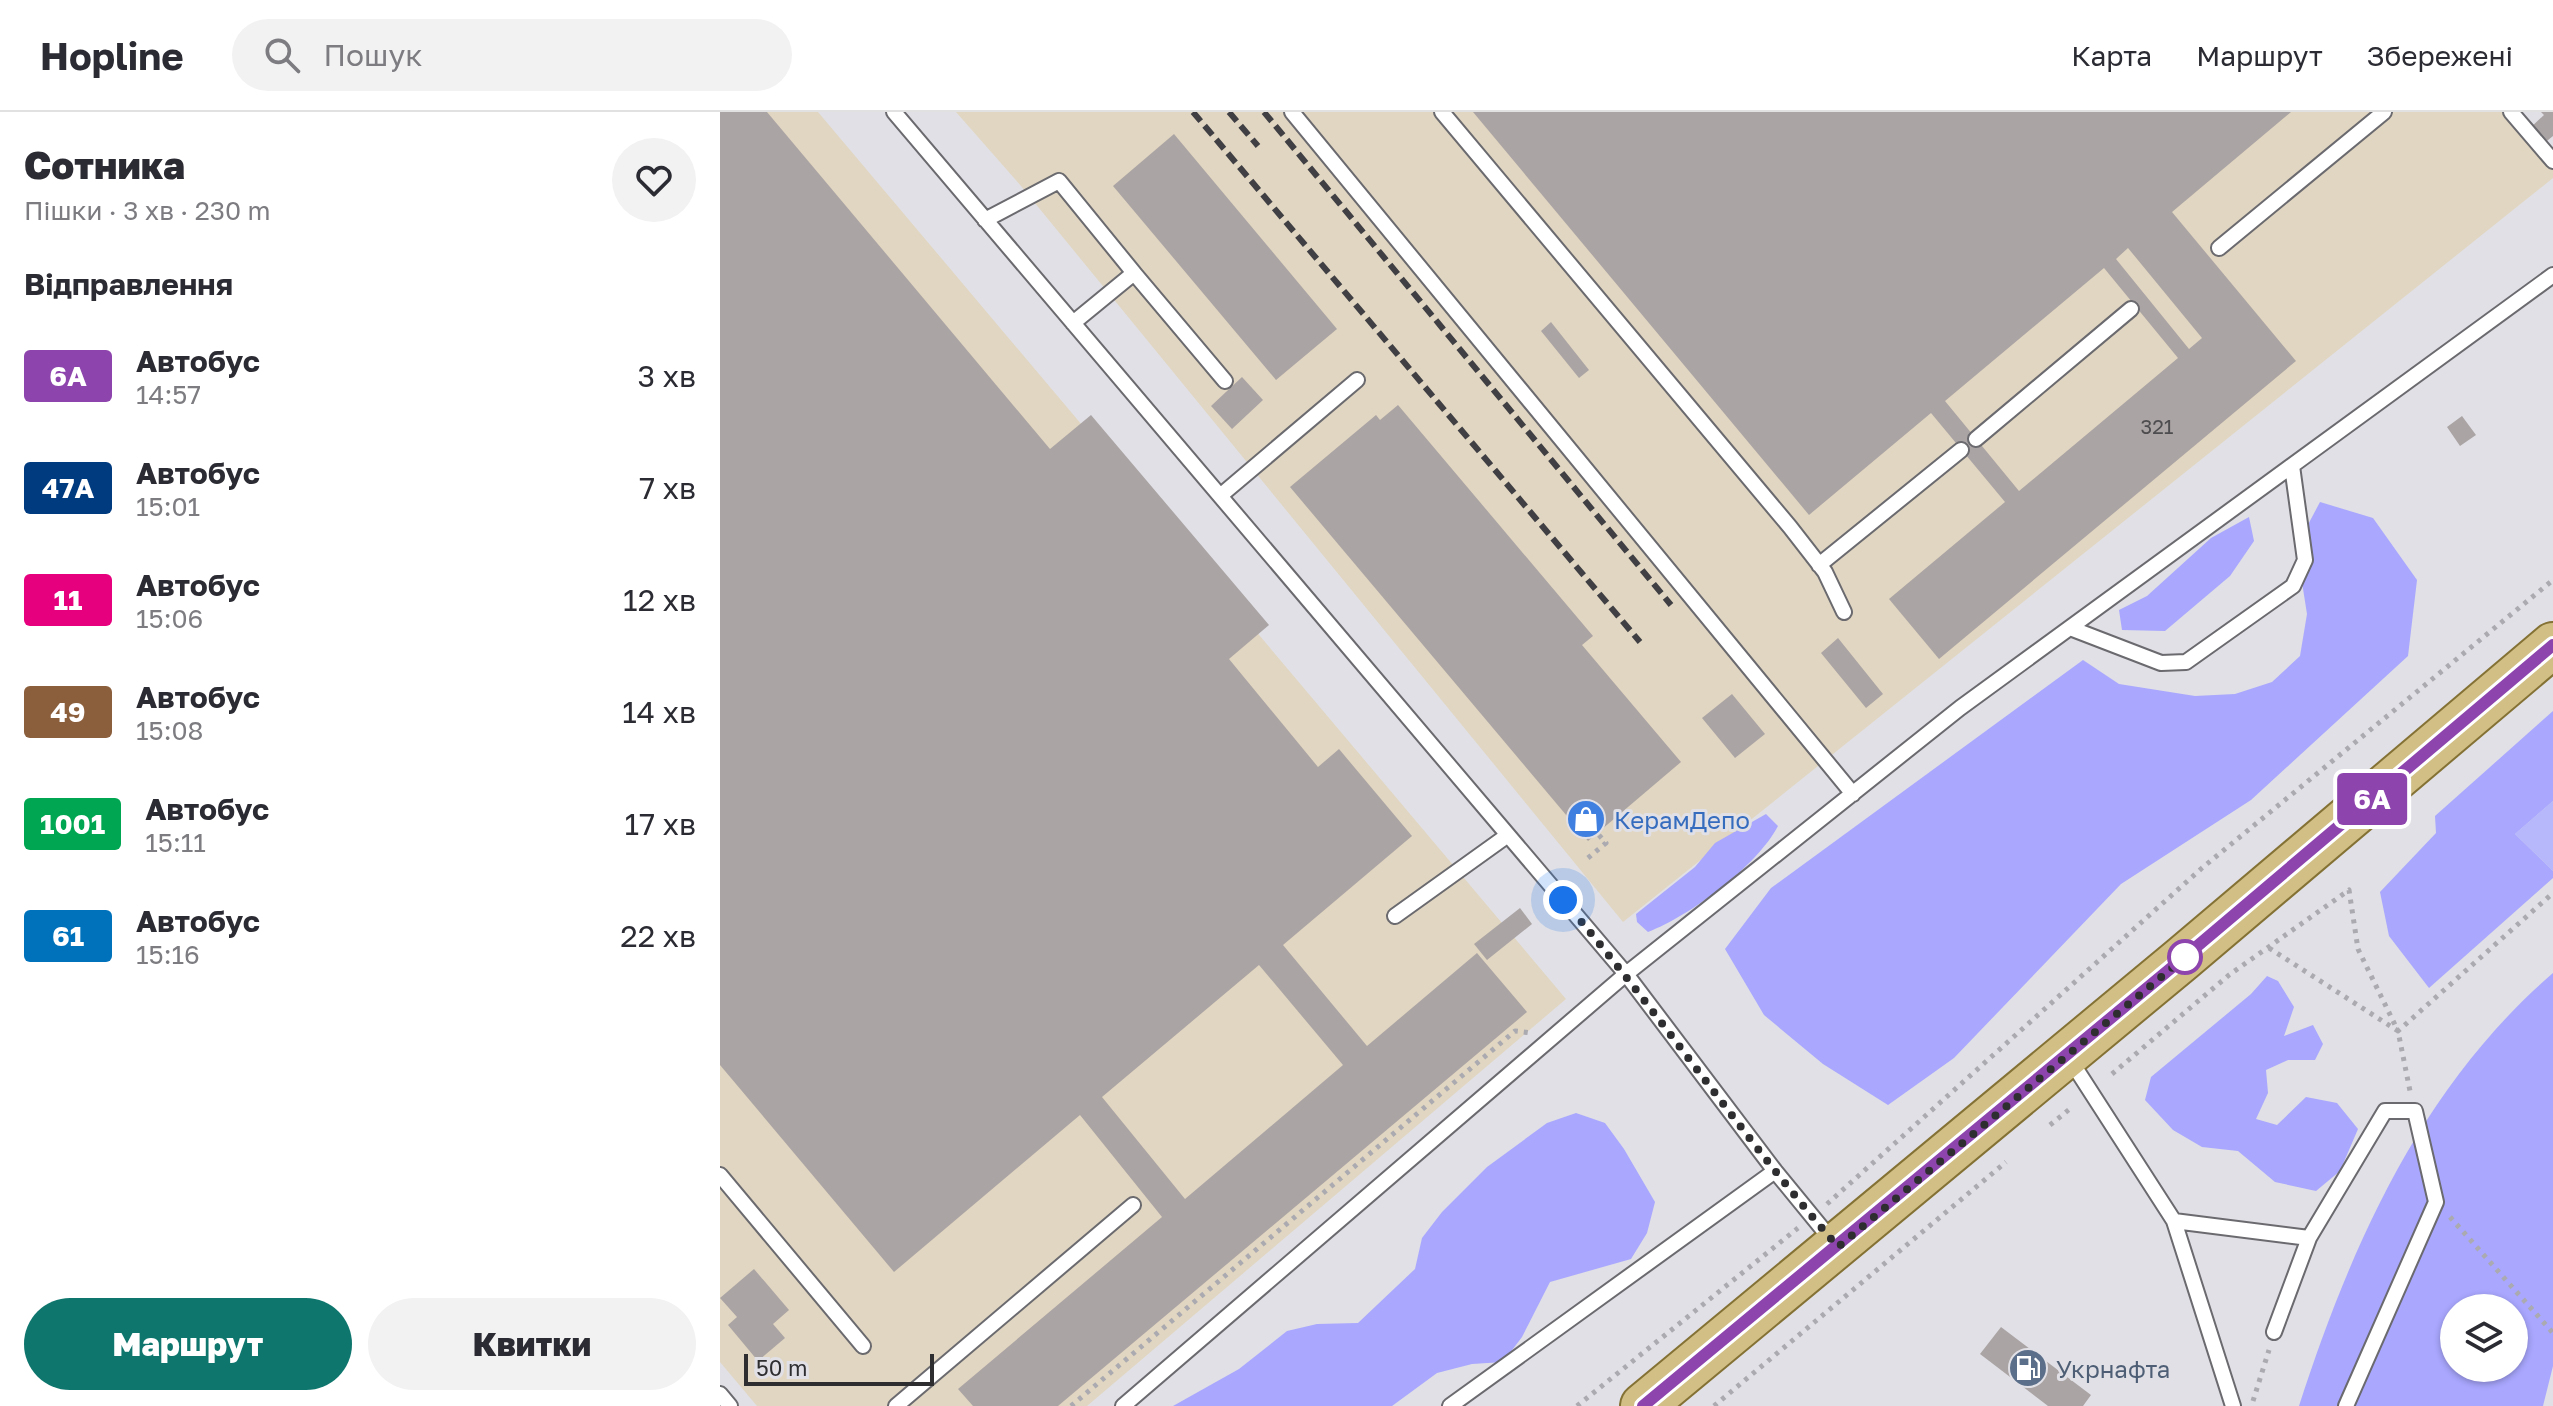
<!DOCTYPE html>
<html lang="uk">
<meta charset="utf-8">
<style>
:root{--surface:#fff;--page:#f2f2f3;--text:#2b2b33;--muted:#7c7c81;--line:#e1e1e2;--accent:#0f766e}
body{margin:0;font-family:"Golos Text",sans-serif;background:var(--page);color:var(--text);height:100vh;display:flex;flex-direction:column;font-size:30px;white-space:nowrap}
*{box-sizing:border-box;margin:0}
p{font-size:26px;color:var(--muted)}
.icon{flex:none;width:44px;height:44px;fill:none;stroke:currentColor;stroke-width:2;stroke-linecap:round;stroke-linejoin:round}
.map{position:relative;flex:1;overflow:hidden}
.details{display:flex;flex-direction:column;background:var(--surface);width:720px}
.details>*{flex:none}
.badge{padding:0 16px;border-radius:6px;font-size:28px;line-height:52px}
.tools{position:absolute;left:1720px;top:1182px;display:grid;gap:16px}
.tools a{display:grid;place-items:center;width:88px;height:88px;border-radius:50%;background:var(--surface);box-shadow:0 2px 6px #0004;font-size:40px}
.scale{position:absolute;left:24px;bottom:20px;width:190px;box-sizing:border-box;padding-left:8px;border:4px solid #2e2e31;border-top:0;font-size:22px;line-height:28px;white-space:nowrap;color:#2e2e31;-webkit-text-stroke:6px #e0e0e6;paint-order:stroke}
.you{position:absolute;width:40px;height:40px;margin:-20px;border:6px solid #fff;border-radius:50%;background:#1a73e8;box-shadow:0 0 0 12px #1a73e833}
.map>.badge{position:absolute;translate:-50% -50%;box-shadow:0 0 0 4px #fff}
h2{padding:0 24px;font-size:30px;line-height:72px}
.round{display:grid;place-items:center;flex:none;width:84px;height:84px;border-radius:42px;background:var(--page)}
.head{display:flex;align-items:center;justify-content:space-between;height:136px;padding:0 24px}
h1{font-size:38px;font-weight:800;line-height:60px}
.primary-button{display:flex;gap:16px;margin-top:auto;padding:16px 24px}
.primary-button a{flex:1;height:92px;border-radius:48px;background:var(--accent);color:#fff;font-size:32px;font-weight:800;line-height:92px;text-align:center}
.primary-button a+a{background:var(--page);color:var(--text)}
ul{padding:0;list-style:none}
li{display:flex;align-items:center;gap:24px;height:112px;padding:0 24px}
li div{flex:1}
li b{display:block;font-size:30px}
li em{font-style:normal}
li .badge{min-width:88px;font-weight:700;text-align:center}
header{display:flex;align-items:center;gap:48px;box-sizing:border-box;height:112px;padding:0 40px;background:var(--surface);border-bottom:2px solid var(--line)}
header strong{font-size:38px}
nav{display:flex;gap:44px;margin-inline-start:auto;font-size:28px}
.search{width:560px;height:72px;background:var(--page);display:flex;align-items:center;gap:20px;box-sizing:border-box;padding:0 28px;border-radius:44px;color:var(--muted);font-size:30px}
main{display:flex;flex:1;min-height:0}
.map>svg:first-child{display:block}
.industrial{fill:#e1d6c1}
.green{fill:#b7b7fc}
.forest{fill:#a9a7fe;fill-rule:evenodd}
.building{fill:#aba4a4;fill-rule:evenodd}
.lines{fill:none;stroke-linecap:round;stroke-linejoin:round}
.service-casing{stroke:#6a6a6f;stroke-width:18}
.primary-casing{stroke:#847134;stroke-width:48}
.path{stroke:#aaaab0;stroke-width:5;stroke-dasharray:4 6;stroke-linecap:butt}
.service{stroke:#fff;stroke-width:14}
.primary{stroke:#d1bf86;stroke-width:44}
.rail{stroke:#404044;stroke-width:6;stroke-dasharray:12 6;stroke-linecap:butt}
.line-casing{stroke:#fff;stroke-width:18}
.line{stroke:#8e44ad;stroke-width:12}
.walk{stroke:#2e2e31;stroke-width:8;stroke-dasharray:0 14.4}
.stop-dot{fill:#fff;stroke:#8e44ad;stroke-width:4}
.labels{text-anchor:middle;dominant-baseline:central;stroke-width:6;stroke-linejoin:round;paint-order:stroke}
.number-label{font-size:20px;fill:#4d4c4e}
.shop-label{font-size:24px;fill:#366cbe;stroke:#e0e0e6;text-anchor:start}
.service-label{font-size:24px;fill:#4e5e75;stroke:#e0e0e6;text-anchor:start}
</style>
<header>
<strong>Hopline</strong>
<div class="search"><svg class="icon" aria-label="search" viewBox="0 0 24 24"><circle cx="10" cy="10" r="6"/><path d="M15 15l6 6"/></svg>Пошук</div>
<nav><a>Карта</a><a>Маршрут</a><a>Збережені</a></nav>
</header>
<main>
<section class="details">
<div class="head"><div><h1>Сотника</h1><p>Пішки · 3 хв · 230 m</p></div><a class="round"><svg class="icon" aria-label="heart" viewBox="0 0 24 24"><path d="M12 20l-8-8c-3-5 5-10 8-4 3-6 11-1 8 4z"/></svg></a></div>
<h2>Відправлення</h2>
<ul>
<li><span class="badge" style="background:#8e44ad;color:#fff">6А</span><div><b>Автобус</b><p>14:57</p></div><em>3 хв</em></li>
<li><span class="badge" style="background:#003b80;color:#fff">47А</span><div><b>Автобус</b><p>15:01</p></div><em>7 хв</em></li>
<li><span class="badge" style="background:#e6007e;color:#fff">11</span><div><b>Автобус</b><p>15:06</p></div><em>12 хв</em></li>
<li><span class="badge" style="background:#8b5e3c;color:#fff">49</span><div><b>Автобус</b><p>15:08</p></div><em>14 хв</em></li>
<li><span class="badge" style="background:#00a651;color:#fff">1001</span><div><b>Автобус</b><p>15:11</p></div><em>17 хв</em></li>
<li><span class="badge" style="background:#0072bc;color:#fff">61</span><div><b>Автобус</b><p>15:16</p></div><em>22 хв</em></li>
</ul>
<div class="primary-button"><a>Маршрут</a><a>Квитки</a></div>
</section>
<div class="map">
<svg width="1833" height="1294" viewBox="0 0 1833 1294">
<rect width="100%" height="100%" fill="#e0e0e6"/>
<path class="industrial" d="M0,0H98L846,887L367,1294H37L0,1250Z
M236,0H1791L1833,49V66L903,810L301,74Z"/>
<path class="green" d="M1833,689V759L1795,722Z"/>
<path class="forest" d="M1600,390L1653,406L1697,468L1688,544L1531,688L1401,772L1234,946L1168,993L1103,952L1044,903L1005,837L1051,776L1363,548L1399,572L1475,584L1515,582L1552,570L1580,544L1587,502L1581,464L1582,424Z
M1529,405L1534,429L1510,464L1445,519L1402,518L1399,498L1427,484L1491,426Z
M1833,599V689L1795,722L1833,759V766L1709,876L1669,824L1660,780L1716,721L1715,704Z
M1046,702L1058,714C1037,754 970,804 928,820L917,810L916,802L975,755L995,731Z
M1833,861V1254L1823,1294H1579C1631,1133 1702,974 1833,861ZM1734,1196H1794V1256H1734Z
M1547,864L1558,869L1574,895L1564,924L1593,913L1603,932L1595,948H1568L1546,958L1548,981L1536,1007L1557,1013L1586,985L1617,991L1638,1017L1620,1059L1596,1079L1555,1070L1518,1039L1482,1035L1453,1018L1425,988L1431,965L1531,882Z
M856,1001L885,1011L904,1037L935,1090L927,1121L911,1147L830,1170L802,1225L783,1250L752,1252L717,1261L672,1294H453L519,1257L567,1219L597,1212L638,1211L695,1157L702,1126L722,1100L767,1055L827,1011Z"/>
<path class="building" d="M0,0H47L330,337L371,303L549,513L509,547L598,655L619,637L692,724L563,833L647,934L757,841L807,900L338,1294H253L238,1277L442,1105L360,1003L174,1160L0,953ZM539,853L623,953L465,1087L382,985Z
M753,0H1571L1452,100L1576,249L1219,547L1169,487L1285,390L1211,301L1089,403ZM1408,136L1482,226L1469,237L1396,147ZM1384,156L1458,246L1299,379L1225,289Z
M1821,0H1833V24L1822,33L1809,17L1824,3Z
M454,22L617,217L556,268L393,74Z
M831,210L869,258L859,266L821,219Z
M522,265L543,288L512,317L491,294Z
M678,293L873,524L862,533L961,650L868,729L570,375L656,303L660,308Z
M1742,304L1756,323L1740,334L1727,315Z
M1118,526L1163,582L1146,596L1101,541Z
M1012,582L1045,622L1015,646L982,606Z
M800,796L812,812L767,848L754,832Z
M34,1157L69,1198L53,1212L65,1226L38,1249L8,1213L17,1205L0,1186Z
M1281,1215L1371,1283L1363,1294H1328L1260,1242Z"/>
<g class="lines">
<defs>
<path id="service" d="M174,0L906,862L1055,1059L1114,1131
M572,0L1133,682
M722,0L1070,415L1105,460L1124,500
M1791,0L1833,49
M265,108L339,69L414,161
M1499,136L1664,0
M353,211L414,161L505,269
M1256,327L1411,197
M500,384L637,268
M1099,453L1241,338
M1350,516L1441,551L1466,550L1573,474L1585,448L1572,354
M675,804L788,723
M1349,946L1454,1109L1513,1294
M0,1063L143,1234
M1454,1109L1589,1126L1665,999H1695L1716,1090L1626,1294
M1554,1220L1589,1126
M0,1282L10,1294
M176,1294L413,1093
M403,1294L906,862L1240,596L1833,163
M730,1294L1055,1059"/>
<path id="primary" d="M923,1294L1462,847L1833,533"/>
</defs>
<use href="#service" class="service-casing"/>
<use href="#primary" class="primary-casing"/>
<path class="path" d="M868,746L886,731L877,721
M1549,836L1678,919L1691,984
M1392,962L1509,863L1629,778L1638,837L1678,919L1833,781
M1330,1013L1351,996
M1107,1092L1482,756L1833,468
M1730,1105L1833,1221
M1533,1289L1549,1238
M351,1294L795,919L811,921
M857,1294L1078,1116
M994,1294L1286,1050"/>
<use href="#service" class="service"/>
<use href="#primary" class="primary"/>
<path class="rail" d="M473,0L920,530
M509,0L538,34
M544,0L951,493"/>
</g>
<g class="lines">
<defs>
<path id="line" d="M923,1294L1462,847L1833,533"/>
</defs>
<use href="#line" class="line-casing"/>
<use href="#line" class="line"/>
<path class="walk" d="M843,788C939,900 1021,1023 1118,1135L1465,845"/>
</g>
<defs>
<symbol id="shop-disc" viewBox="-11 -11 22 22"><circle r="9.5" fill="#3f7fe0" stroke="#e0e0e6"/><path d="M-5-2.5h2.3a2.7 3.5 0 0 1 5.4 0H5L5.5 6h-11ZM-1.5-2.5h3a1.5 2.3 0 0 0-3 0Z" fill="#fff"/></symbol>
<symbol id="fuel-disc" viewBox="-11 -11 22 22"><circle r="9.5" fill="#5c6f8a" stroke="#e0e0e6"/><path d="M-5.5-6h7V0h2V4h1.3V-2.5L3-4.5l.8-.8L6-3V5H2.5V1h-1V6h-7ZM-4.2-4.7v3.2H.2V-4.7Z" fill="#fff"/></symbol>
</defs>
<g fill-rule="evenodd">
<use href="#shop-disc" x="844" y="685" width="44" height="44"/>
<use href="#fuel-disc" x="1286" y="1234" width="44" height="44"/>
</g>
<circle class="stop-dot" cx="1465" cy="845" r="16"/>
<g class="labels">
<g class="number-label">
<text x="1437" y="314">321</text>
</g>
<g class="shop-label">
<text x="894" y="707">КерамДепо</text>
</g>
<g class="service-label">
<text x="1336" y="1256">Укрнафта</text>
</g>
</g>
</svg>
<div class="tools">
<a><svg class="icon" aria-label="layers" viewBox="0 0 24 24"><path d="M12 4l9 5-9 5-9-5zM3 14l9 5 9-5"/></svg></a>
</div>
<div class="scale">50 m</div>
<div class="you" style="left:843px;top:788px"></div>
<b class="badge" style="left:1652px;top:687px;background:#8e44ad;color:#fff">6А</b>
</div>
</main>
